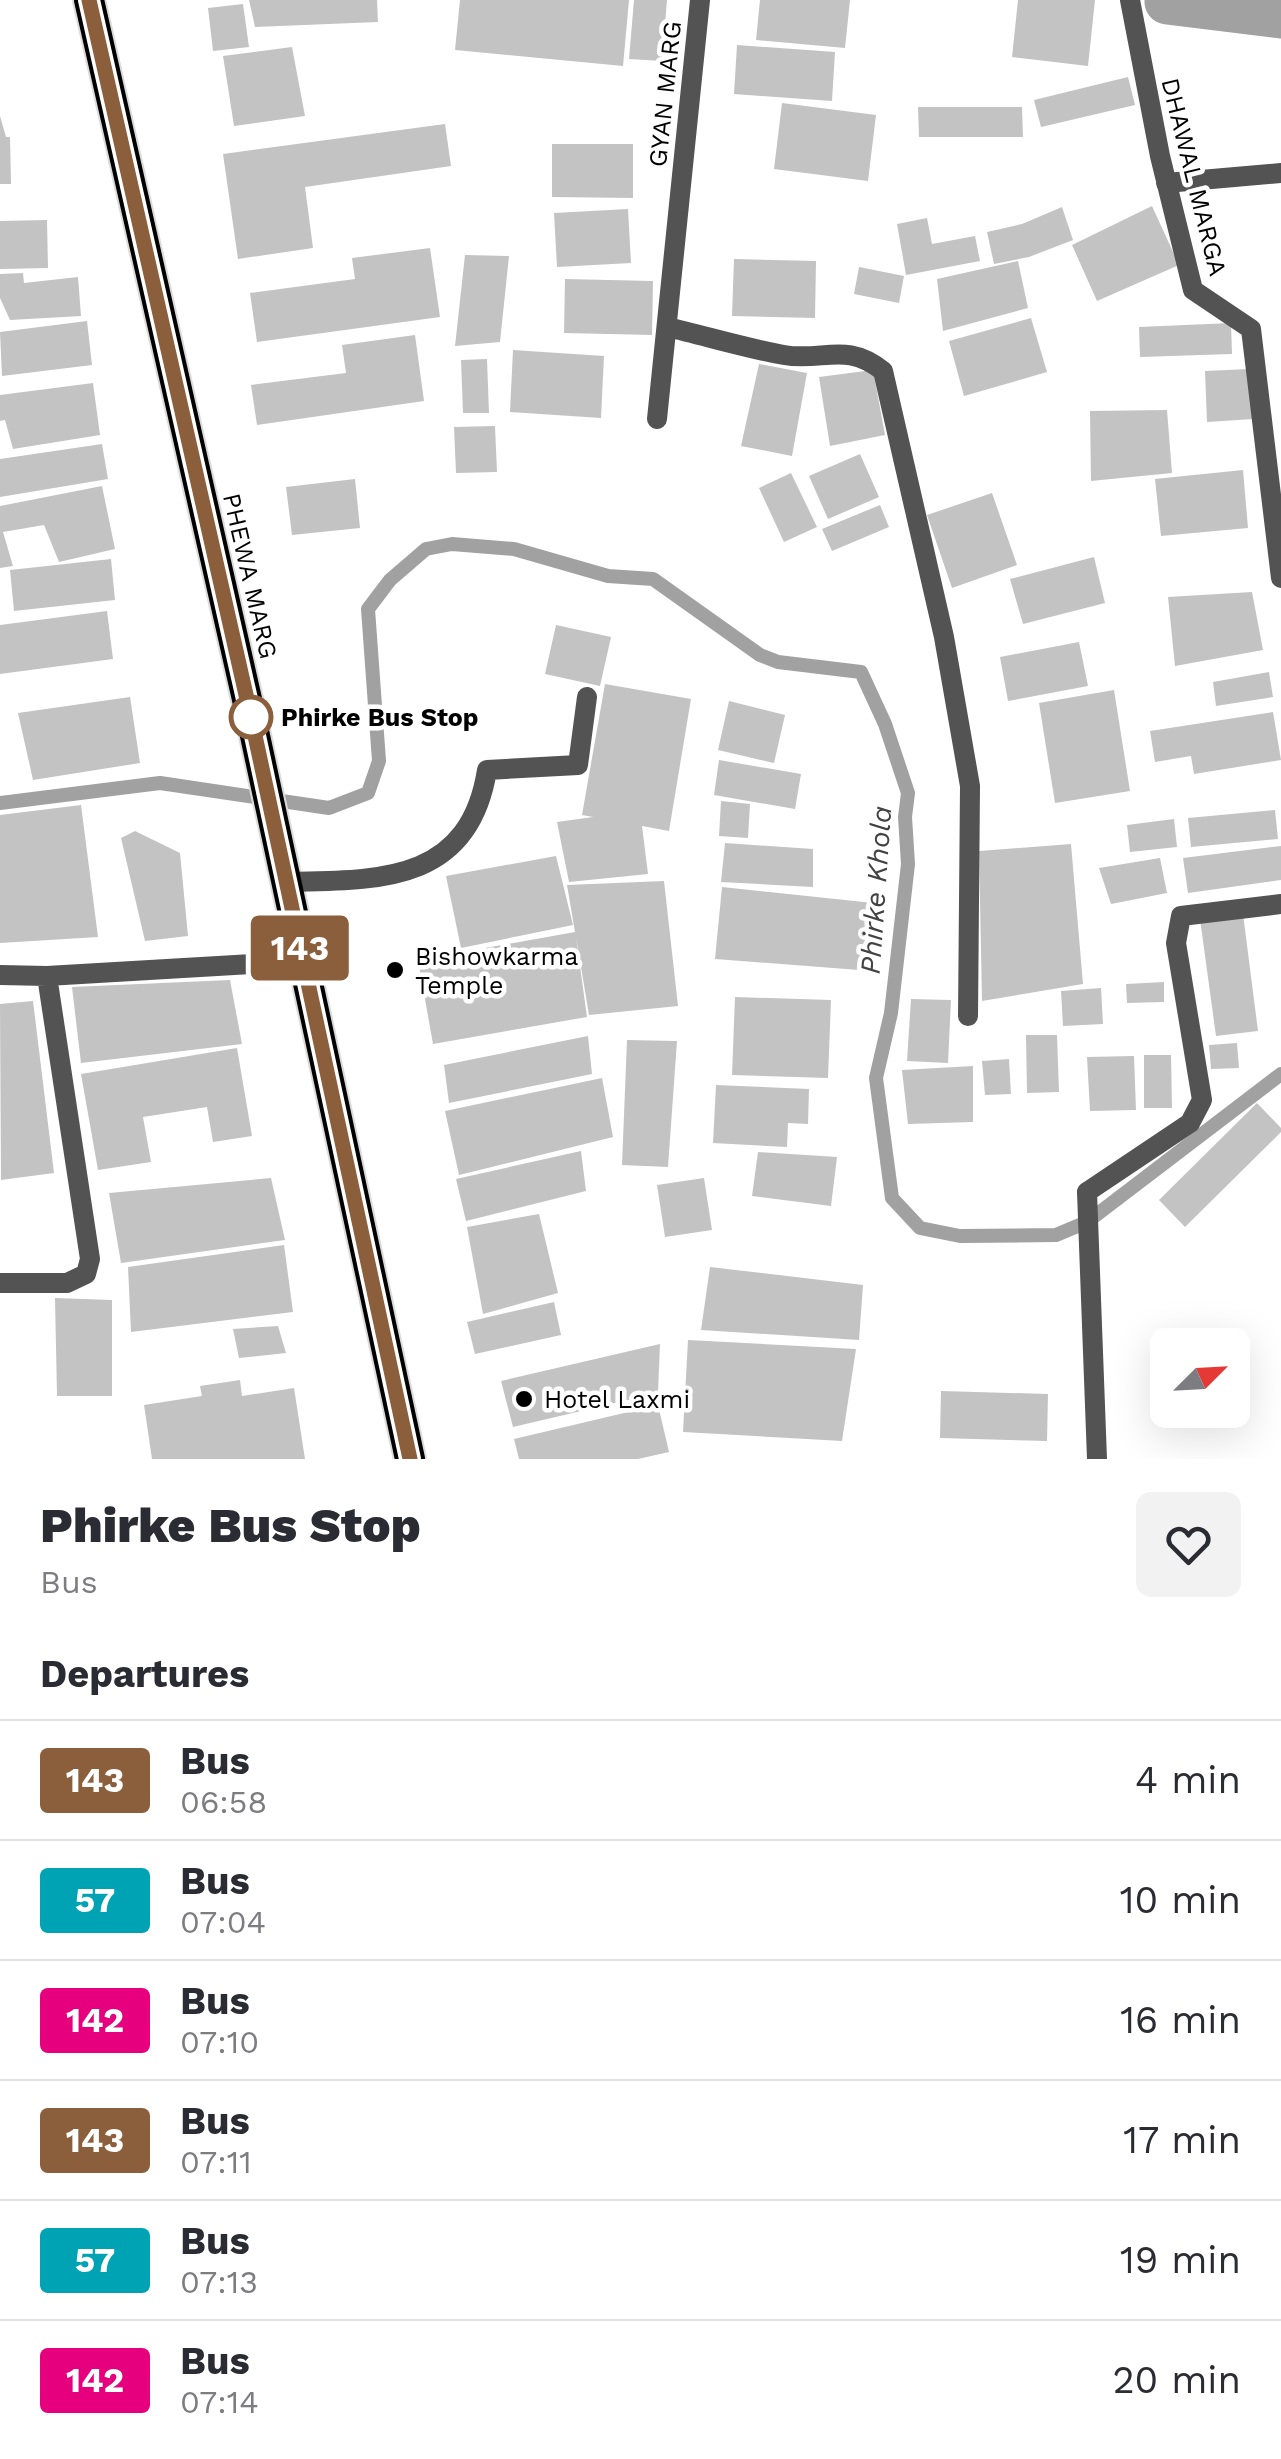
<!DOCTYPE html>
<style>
:root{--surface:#fff;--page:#f2f2f3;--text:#2b2b33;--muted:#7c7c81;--line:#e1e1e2}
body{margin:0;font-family:"Work Sans",sans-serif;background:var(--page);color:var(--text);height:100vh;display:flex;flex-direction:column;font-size:38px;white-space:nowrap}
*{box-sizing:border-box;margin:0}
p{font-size:32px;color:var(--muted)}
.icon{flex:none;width:55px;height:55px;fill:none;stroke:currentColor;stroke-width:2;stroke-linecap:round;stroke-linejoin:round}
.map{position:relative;height:1459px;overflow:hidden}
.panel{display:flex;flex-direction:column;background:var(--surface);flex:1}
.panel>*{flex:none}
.badge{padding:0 20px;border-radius:8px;font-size:35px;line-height:65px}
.needle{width:65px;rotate:66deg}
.controls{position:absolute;left:1150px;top:1328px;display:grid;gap:20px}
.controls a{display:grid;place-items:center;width:100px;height:100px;border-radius:15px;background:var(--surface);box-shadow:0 10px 40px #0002;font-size:50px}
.map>.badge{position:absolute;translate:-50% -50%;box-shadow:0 0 0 5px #fff}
h2{padding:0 40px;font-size:38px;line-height:90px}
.round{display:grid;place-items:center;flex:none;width:105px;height:105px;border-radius:15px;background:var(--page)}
.summary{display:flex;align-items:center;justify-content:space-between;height:170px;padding:0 40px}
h1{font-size:48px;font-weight:800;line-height:75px}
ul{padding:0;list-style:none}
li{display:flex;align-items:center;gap:30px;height:120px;padding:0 40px;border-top:2px solid var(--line)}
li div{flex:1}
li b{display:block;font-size:38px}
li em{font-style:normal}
li .badge{min-width:110px;font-weight:700;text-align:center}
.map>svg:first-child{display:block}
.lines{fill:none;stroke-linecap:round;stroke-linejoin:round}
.stream{stroke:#a1a1a1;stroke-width:14}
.canal{stroke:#a1a1a1;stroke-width:45}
.building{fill:#c3c3c3}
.highway-casing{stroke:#dbdbdb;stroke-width:34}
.lane{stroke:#535353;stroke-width:20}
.street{stroke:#535353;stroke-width:20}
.highway{stroke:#000;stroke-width:30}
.line-casing{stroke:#fff;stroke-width:22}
.line{stroke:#8b5e3c;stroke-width:15}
.stop-dot{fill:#fff;stroke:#8b5e3c;stroke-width:5}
.poi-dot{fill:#000;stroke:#fff;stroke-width:4}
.labels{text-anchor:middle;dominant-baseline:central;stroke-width:9;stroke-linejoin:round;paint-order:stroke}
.street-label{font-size:25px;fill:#000;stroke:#fff}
.stop-label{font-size:25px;font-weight:bold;fill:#000;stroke:#fff;text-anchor:start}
.poi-label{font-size:25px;fill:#000;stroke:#fff;text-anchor:start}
.water-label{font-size:28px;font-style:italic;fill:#424242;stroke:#fff}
</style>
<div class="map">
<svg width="1281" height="1459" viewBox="0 0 1281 1459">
<rect width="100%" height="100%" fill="#fff"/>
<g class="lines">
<path class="stream" d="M0,803L160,783L329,808L368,793L379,761L368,609L390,580L426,549L452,544L514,549L608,576L653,579L760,655L778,662L861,672L885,724L908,793L905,817L908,864L891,1013L876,1078L892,1198L920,1228L960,1236L1056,1235L1087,1222L1281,1074"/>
<path class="canal" d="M1167,2L1281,16"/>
</g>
<path class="building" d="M249,0H377L378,22L255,27Z
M460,0H629L623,66L455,50Z
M634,0H667L662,61L629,59Z
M760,0H850L845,48L756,40Z
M1018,0H1095L1088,66L1012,57Z
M243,4L249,47L213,51L208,8Z
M737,45L835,52L832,101L734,94Z
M292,47L305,116L234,126L223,56Z
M1128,77L1135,105L1041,127L1034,100Z
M782,103L876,115L868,181L774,169Z
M918,107H1022L1023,137H919Z
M0,116L6,137H10L11,184H0Z
M445,124L451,166L305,187L313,248L238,259L223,154Z
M552,144H633V198L552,197Z
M1152,206L1179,265L1097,301L1072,245Z
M1062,207L1073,240L1029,257L994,264L987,232L1022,224Z
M628,209L631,263L557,267L554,213Z
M927,218L932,244L975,236L980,261L906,275L897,224Z
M47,220L48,268L0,269V221Z
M430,248L440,317L257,342L250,293L355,279L352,258Z
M465,255L509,256L500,342L455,346Z
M734,259L816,261L815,318L732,316Z
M1018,261L1028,308L943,331L937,279Z
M859,267L904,276L899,303L854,294Z
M23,273L24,283L78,277L81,316L10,320L0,298V274Z
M565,279L653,281L652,335L564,333Z
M1031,318L1047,372L964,396L949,341Z
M87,321L92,365L2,376L0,332Z
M1231,323L1232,354L1140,357L1139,327Z
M415,335L424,401L257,425L251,385L346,373L342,345Z
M513,350L604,356L601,418L510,412Z
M487,359L489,413H463L461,360Z
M759,364L807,373L792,456L741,446Z
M1249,369L1253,419L1207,422L1205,371Z
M873,370L885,435L830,446L819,377Z
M93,383L100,435L13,449L5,420L0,421V395Z
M1167,410L1172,473L1091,481L1090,411Z
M495,426L497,472L456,473L454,427Z
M102,444L108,479L0,497V459Z
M860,454L879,497L828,519L809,476Z
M1243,470L1248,528L1161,536L1155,479Z
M791,473L817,527L784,542L759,488Z
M355,479L360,528L292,535L286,487Z
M102,486L115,549L59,562L44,525L3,532L13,566L0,568V506Z
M992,493L1017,565L952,588L927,515Z
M880,505L889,527L832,551L822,529Z
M1094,557L1105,603L1023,624L1010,579Z
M111,559L115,600L14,611L10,570Z
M1252,592L1263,650L1175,666L1168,597Z
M107,611L113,659L0,674V625Z
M556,625L611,637L600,686L545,674Z
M1079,642L1088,686L1008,701L1000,657Z
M1269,672L1273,697L1216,706L1213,682Z
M605,684L691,699L669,831L642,826L648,874L569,882L557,822L593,817L582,815Z
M1114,690L1130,791L1055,803L1039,703Z
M130,697L140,763L33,780L18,713Z
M729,701L785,715L774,763L718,750Z
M1273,712L1281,760L1194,774L1191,756L1155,762L1150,731Z
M719,760L801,774L795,809L714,795Z
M721,801L750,804L748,838L719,836Z
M81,805L98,937L0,943V815Z
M1275,810L1278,839L1191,847L1188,818Z
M1174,819L1177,847L1130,852L1127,825Z
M135,831L180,853L188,936L145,941L121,838Z
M725,843L813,849V887L721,882Z
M1071,844L1083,984L982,1001L979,851Z
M1281,846V880L1188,893L1183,858Z
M556,856L573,925L461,948L446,876Z
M1160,858L1167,893L1111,904L1099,868Z
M664,881L678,1006L589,1015L576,937L587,1017L433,1044L418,960L575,932L567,885Z
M722,887L883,904L872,971L715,959Z
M1243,914L1258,1031L1216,1036L1200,919Z
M230,980L242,1044L81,1063L72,987Z
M1164,982V1002L1127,1003L1126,984Z
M1101,988L1103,1024L1063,1026L1061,991Z
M735,997L831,1000L828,1078L732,1075Z
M911,999L951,1000L948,1063L907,1061Z
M33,1001L54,1173L1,1180L0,1004Z
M1026,1035H1057L1059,1092L1027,1093Z
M588,1036L592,1074L449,1103L444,1065Z
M627,1040L677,1041L668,1167L622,1165Z
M1237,1043L1239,1068L1211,1069L1209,1045Z
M237,1048L252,1136L213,1142L207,1107L143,1117L151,1162L98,1170L81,1074Z
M1144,1055H1171L1172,1108H1144Z
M1134,1056L1136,1110L1090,1111L1087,1057Z
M1009,1059L1011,1094L985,1095L982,1061Z
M973,1066V1122L908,1124L902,1070Z
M602,1078L613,1137L459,1175L445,1111Z
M716,1085L809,1089L808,1124L788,1123L787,1147L713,1143Z
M1257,1103L1281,1128V1132L1185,1227L1159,1200Z
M581,1151L586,1191L466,1221L456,1179Z
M758,1152L837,1157L831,1206L752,1196Z
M271,1178L285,1240L121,1263L109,1193Z
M704,1178L712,1230L665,1237L657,1185Z
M539,1214L558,1293L483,1314L467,1227Z
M284,1245L293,1312L131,1332L128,1267Z
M710,1267L863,1285L859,1340L701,1330Z
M55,1298L112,1300V1396H57Z
M554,1302L561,1335L475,1354L467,1322Z
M278,1326L286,1353L239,1358L233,1329Z
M688,1340L856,1349L842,1441L683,1432Z
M660,1344L658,1393L513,1427L501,1381Z
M240,1380L242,1396L294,1388L305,1459H152L144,1405L202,1396L200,1386Z
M941,1391L1048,1394L1047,1441L940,1438Z
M658,1405L669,1452L638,1459H519L514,1439Z"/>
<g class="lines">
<defs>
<path id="highway" d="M89,0L251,717L410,1459"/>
</defs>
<use href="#highway" class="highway-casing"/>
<path class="lane" d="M285,882C378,880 469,884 487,770L578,765L587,697
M1087,1192L1190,1123L1202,1100L1176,943L1181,916L1281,904"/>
<path class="street" d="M1130,0L1160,156L1193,290L1251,329L1281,578
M1166,183L1281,173
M667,327C706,336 745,348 784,355C823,362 846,341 883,371L944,637L970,786L968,1016
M657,419L700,0
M0,975L47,976L303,961
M1087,1192L1097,1459
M0,1283H67L86,1274L90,1259L47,976"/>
<use href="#highway" class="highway"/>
</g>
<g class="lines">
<defs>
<path id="line" d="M89,0L251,717L410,1459"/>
</defs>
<use href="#line" class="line-casing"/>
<use href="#line" class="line"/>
</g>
<circle class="stop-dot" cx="251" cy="717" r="20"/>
<g class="poi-dot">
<circle cx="395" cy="970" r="10"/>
<circle cx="524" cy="1399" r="10"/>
</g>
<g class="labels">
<g class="street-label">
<text transform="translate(665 94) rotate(-84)">GYAN MARG</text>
<text transform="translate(1194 177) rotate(76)">DHAWAL MARGA</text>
<text transform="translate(250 576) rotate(77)">PHEWA MARG</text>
</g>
<g class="stop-label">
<text x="281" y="717">Phirke Bus Stop</text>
</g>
<g class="poi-label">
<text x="415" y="956">Bishowkarma<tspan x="415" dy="29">Temple</tspan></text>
<text x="544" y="1399">Hotel Laxmi</text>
</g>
<g class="water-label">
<text transform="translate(876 890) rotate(-86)">Phirke Khola</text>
</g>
</g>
</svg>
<div class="controls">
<a><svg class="needle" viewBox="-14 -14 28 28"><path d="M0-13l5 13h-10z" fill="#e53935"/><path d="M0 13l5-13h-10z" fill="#7c7c81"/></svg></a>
</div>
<b class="badge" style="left:300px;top:948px;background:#8b5e3c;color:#fff">143</b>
</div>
<section class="panel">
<div class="summary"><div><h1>Phirke Bus Stop</h1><p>Bus</p></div><a class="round"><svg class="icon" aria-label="heart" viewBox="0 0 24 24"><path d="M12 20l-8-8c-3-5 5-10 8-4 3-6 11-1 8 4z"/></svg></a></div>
<h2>Departures</h2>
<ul>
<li><span class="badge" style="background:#8b5e3c;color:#fff">143</span><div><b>Bus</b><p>06:58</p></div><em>4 min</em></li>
<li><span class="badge" style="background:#00a3b4;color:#fff">57</span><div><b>Bus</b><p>07:04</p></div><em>10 min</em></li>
<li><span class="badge" style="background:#e6007e;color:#fff">142</span><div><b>Bus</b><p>07:10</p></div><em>16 min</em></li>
<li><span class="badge" style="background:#8b5e3c;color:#fff">143</span><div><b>Bus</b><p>07:11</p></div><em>17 min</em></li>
<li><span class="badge" style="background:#00a3b4;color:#fff">57</span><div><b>Bus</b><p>07:13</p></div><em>19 min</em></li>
<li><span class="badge" style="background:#e6007e;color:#fff">142</span><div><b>Bus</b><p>07:14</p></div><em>20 min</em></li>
</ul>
</section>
